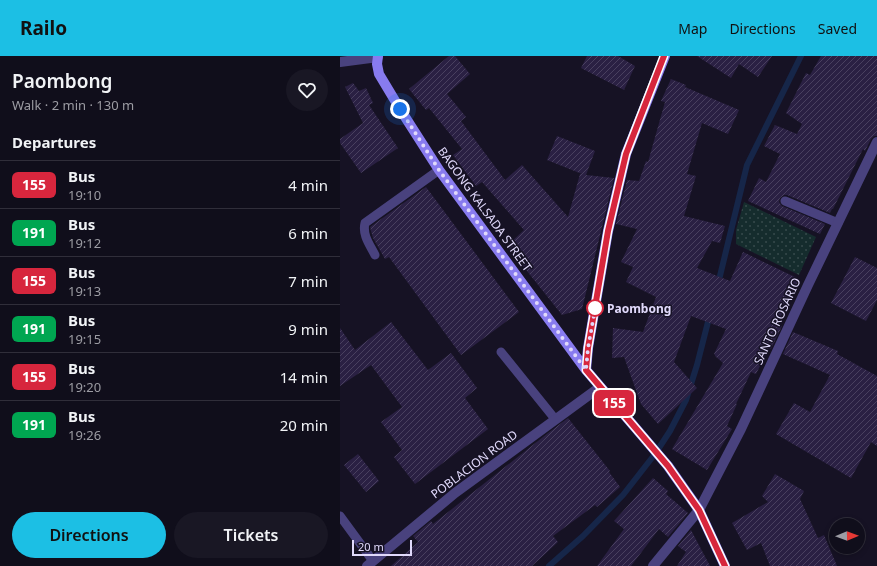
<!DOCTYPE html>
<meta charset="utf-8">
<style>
:root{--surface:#100e1b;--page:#191724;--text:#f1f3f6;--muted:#9c9ca3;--line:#302e3a;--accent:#1cbfe4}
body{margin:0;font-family:"Noto Sans",sans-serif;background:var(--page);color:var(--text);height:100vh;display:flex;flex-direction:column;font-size:15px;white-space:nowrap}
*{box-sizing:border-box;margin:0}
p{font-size:13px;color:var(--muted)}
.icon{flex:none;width:22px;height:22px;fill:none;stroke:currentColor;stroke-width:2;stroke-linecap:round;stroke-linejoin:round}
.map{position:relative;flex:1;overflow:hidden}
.drawer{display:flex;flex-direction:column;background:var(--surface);width:340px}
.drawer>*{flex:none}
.badge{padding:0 8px;border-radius:6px;font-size:14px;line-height:26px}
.needle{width:26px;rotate:89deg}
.buttons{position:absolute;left:489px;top:462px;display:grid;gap:8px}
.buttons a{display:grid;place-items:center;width:36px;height:36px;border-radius:50%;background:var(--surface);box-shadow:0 2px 6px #0003,0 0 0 1px var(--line);font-size:20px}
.scale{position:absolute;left:12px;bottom:10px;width:60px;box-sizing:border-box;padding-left:4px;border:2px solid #e0d9fb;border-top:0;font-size:11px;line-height:14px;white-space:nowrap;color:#e0d9fb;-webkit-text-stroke:3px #161224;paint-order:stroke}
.you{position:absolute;width:20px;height:20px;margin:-10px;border:3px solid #fff;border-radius:50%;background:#1a73e8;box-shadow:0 0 0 6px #1a73e833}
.map>.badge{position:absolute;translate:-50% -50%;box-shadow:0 0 0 2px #fff}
h2{padding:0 12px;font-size:15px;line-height:36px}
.round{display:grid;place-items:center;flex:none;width:42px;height:42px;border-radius:21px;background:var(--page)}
.headline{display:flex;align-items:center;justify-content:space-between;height:68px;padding:0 12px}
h1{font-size:19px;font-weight:600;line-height:30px}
.primary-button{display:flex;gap:8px;margin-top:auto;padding:8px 12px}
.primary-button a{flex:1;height:46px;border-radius:24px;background:var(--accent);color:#111;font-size:16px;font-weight:600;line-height:46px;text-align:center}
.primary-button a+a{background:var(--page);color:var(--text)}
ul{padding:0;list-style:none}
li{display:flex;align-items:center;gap:12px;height:48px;padding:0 12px;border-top:1px solid var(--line)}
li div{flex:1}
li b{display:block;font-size:15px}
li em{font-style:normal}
li .badge{min-width:44px;font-weight:700;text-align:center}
header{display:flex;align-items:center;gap:24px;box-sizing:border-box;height:56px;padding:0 20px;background:var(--accent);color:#111}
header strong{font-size:19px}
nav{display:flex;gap:22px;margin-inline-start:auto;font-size:14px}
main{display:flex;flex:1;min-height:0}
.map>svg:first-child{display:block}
.grass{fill:url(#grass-dots)}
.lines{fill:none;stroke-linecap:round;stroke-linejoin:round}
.stream{stroke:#162649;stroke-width:6}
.building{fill:url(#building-hatch)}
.service{stroke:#49427e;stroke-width:9}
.minor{stroke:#49427e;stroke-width:10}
.tertiary{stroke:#49427e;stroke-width:10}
.secondary{stroke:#887bef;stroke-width:10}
.line-casing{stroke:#fff;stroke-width:9}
.line{stroke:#d7263d;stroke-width:6}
.walk{stroke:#e0d9fb;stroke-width:4;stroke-dasharray:0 7.2}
.stop-dot{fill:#fff;stroke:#d7263d;stroke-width:2}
.labels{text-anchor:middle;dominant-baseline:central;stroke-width:3;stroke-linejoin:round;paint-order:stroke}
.street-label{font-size:12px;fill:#e0d9fb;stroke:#161224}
.stop-label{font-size:12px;font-weight:bold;fill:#e0d9fb;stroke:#161224;text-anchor:start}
</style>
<header>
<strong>Railo</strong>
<nav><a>Map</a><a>Directions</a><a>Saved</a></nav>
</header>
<main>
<section class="drawer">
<div class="headline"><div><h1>Paombong</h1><p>Walk · 2 min · 130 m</p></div><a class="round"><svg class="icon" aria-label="heart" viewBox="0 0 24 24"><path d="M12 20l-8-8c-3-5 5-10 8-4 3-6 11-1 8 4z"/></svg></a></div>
<h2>Departures</h2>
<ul>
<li><span class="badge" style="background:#d7263d;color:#fff">155</span><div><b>Bus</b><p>19:10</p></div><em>4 min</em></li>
<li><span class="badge" style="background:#00a651;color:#fff">191</span><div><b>Bus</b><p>19:12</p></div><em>6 min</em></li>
<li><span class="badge" style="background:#d7263d;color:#fff">155</span><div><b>Bus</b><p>19:13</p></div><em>7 min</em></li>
<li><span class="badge" style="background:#00a651;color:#fff">191</span><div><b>Bus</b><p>19:15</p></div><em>9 min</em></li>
<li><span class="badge" style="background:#d7263d;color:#fff">155</span><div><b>Bus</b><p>19:20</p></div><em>14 min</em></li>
<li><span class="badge" style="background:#00a651;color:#fff">191</span><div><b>Bus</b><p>19:26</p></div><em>20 min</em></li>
</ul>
<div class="primary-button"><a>Directions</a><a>Tickets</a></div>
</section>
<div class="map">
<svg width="537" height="510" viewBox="0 0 537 510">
<defs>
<pattern id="grass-dots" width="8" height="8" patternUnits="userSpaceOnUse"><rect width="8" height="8" fill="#152c2d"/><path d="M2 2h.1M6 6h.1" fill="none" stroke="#374a4c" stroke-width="1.8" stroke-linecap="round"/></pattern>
<pattern id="building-hatch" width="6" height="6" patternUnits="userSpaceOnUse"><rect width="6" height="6" fill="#2a2043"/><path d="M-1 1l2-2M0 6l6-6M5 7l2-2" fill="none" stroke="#49405f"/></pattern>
</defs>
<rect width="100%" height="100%" fill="#161224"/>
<path class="grass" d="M404,146L476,181L459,219L396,188V174Z"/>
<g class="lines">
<path class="stream" d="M378,228L407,109L461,0
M209,510L243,480L283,439L315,398L330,375L346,344L357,309L370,258"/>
</g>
<path class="building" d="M109,0H115L130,18L107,38L126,61L121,65L165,124L182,109L228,161L240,118H242L207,104L217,80L255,95L246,119L274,122L242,253L222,259L167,190L184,174L142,126L136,130L113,99L122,93L89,52L86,54L69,33Z
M247,0H278L295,10L284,34L241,12Z
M357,0H432L418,21L399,8L391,22Z
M481,0H537V80H534L531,83L525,95L523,93L493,153H492L490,157L447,139H444L440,142L439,146L442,150L485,168L480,178L408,145L419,122L426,126L440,98L424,90L435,69L457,78L462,68L446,57L466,17L470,19Z
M331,23L346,29L345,31L399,54L388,78L362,67L347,118L356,120L344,160L385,170L380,187L372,185L357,212L390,225L403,196L459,223L437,268L442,270L431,293L429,292L416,318L411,316L396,348H397L387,370L392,373L367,414L332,393L383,307L375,300V299L374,298L386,273L351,260L334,306L357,332L318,368L301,348L284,301L272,302L273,272L303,276L316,241L286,226L293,211L281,206L297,173L276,168L287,124L299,125L306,105L308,106L325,46L321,45Z
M13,27L19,35L26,32L33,47L29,49L58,92L21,117L0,87V83L23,67L5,31Z
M86,131L179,256L121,299L49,201L45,203L33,182L31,175L30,171Z
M515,201L537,212V244L526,265L491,247Z
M51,266L88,314L111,297L137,332L125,342L148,373L75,428L54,401L62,394L41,366L62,351L31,309L0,330V272L15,294Z
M453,276L498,295L497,298L537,320V390L531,386L511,422L436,378L454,347L470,356L490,319L443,298Z
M228,362L270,415L269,416L280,431L257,451L255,449L213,480L218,486L192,510H51L78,486L73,480L91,465L93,468L208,377Z
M18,398L39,425L26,436L4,409Z
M435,418L464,435L460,443L478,482L484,479L497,510H430L421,487L407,494L392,467L428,446L422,440Z
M313,422L328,435L326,438L348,457L328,481L319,473L291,510H257L284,473L274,465Z
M351,474L370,510H337L346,496L338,490Z"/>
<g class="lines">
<path class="service" d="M445,145L498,167
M35,199C30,189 22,179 25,167L99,114
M161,296L215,363
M0,460L33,505"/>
<path class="minor" d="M0,6L38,1
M313,510L359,454L401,373L468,229L537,86"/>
<path class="tertiary" d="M27,510L115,437L260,331"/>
<path class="secondary" d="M38,0L37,8L39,18L60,53L99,114L246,314L328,410L359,454L385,510
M246,314L248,292L268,175L286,98L325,0"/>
</g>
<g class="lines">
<defs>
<path id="line" d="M324,0L286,98L268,175L248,292L246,314L328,410L359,454L385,510"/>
</defs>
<use href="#line" class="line-casing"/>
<use href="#line" class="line"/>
<path class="walk" d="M60,53L99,114L246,314L248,292L256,248L255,252"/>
</g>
<circle class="stop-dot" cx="255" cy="252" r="8"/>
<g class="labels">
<g class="street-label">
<text transform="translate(145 153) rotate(54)">BAGONG KALSADA STREET</text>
<text transform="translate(437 265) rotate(-65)">SANTO ROSARIO</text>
<text transform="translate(134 408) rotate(-37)">POBLACION ROAD</text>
</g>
<g class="stop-label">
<text x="267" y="252">Paombong</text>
</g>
</g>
</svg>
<div class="buttons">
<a><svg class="needle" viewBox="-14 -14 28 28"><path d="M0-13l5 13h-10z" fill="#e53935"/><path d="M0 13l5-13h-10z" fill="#9c9ca3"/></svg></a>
</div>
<div class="scale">20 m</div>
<div class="you" style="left:60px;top:53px"></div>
<b class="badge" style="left:274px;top:347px;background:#d7263d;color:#fff">155</b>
</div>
</main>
